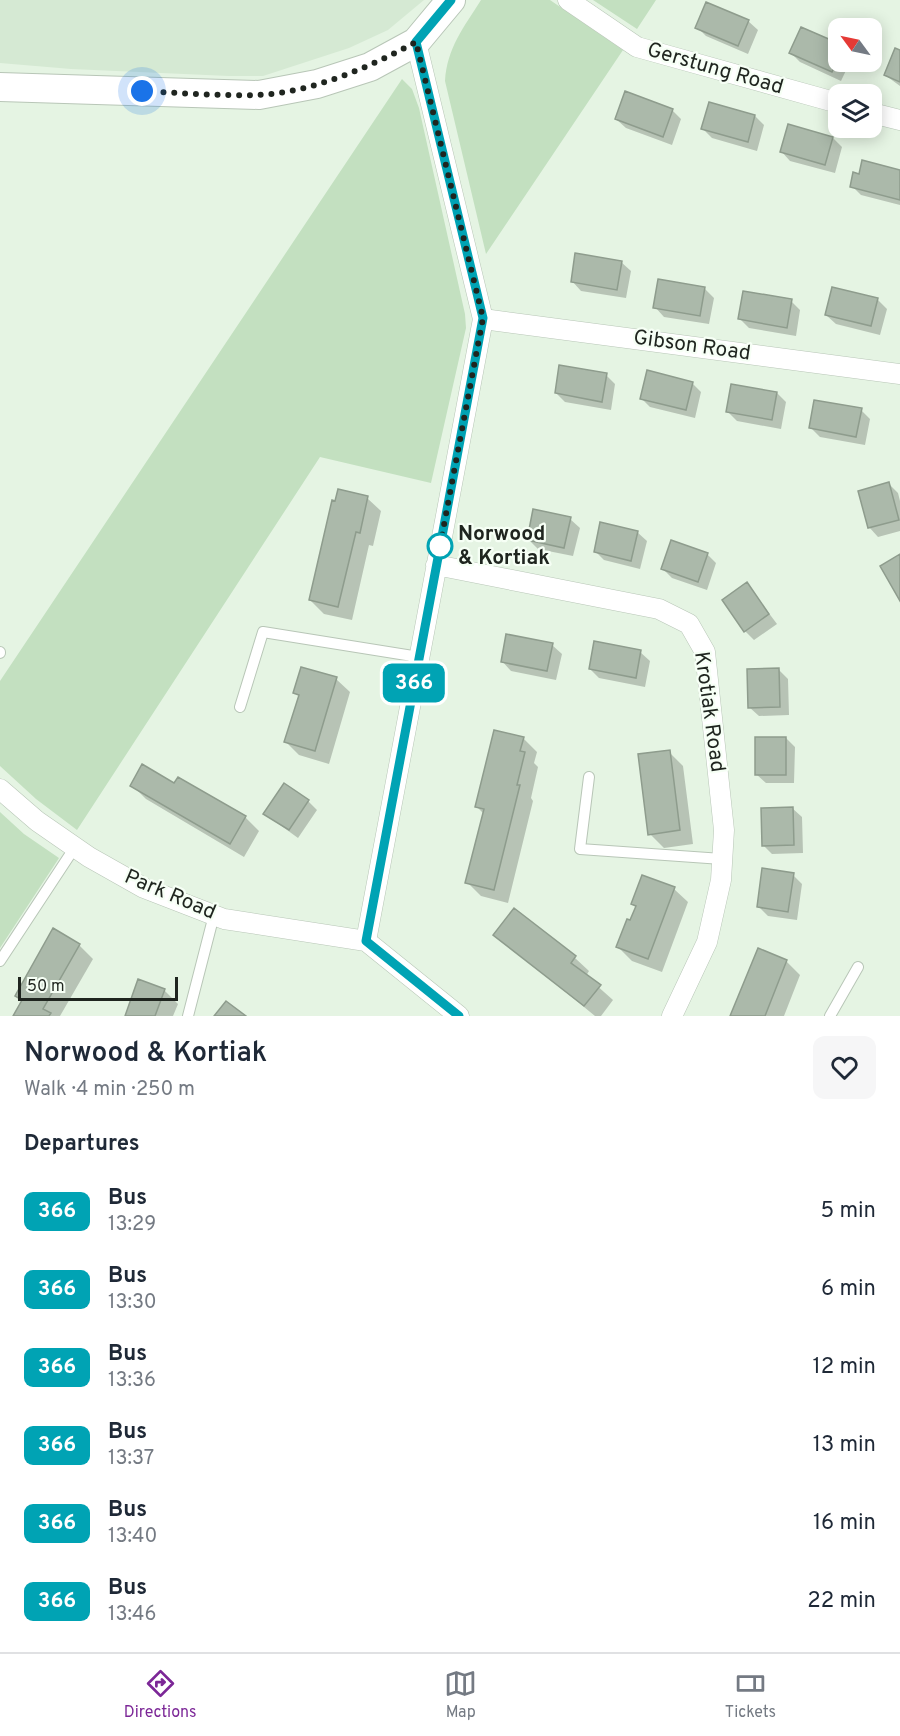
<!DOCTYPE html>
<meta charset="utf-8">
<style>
:root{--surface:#fff;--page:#f6f6f7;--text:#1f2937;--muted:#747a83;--line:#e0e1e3;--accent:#7c2797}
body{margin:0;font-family:Overpass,sans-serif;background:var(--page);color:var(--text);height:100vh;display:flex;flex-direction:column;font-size:22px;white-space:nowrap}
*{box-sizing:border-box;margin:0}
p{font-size:20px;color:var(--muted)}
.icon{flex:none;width:33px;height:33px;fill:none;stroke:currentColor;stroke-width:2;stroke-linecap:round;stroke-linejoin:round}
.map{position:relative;height:1016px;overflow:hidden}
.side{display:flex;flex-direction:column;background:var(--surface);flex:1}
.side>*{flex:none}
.badge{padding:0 12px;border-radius:9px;font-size:21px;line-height:39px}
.needle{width:39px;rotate:303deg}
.controls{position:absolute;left:828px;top:18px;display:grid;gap:12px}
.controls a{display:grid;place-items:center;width:54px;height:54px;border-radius:12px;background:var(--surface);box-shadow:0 3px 15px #0003;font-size:30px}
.scale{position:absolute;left:18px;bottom:15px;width:160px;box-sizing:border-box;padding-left:6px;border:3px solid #1f251f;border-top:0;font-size:16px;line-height:21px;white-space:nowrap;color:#1f251f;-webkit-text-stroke:4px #f6fff5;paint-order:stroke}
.you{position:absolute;width:30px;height:30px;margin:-15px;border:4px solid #fff;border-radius:50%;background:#1a73e8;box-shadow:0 0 0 9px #1a73e833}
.map>.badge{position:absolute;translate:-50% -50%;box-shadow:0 0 0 3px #fff}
h2{padding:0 24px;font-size:22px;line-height:54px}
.round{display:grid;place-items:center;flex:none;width:63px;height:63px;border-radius:12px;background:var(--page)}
.overview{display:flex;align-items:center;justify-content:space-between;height:102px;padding:0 24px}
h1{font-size:28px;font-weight:600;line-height:45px}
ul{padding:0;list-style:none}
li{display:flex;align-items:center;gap:18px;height:78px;padding:0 24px}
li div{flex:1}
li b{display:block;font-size:22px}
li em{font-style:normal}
li .badge{min-width:66px;font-weight:700;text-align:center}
.dock{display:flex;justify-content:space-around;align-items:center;height:84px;border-top:2px solid var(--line);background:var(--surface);font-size:16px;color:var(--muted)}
.dock a{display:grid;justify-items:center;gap:3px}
.dock .active{color:var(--accent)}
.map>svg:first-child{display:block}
.built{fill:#d5e9d3}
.green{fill:#c3e0c0}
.shadow{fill:#0003}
.building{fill:#abb9aa;stroke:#8e9c8d;stroke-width:1.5}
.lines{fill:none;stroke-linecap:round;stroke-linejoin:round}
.lane-casing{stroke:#b8c6b7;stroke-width:12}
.street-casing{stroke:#b8c6b7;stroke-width:21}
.secondary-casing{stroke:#b8c6b7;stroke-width:30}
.lane{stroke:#fff;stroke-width:10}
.street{stroke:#fff;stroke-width:20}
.secondary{stroke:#fff;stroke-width:28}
.line-casing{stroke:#fff;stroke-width:14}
.line{stroke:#00a3b4;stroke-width:9}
.walk{stroke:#1f251f;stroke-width:6;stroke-dasharray:0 10.8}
.stop-dot{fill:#fff;stroke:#00a3b4;stroke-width:3}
.labels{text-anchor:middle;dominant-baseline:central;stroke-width:4.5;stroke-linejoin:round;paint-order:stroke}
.street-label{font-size:21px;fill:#1f251f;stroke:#f6fff5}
.stop-label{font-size:21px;font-weight:bold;fill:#1f251f;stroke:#f6fff5;text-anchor:start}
</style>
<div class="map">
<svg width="900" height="1016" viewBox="0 0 900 1016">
<rect width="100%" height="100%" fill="#e5f4e3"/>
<path class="built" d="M0,0H424L388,30L349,48L263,76H229L71,69L0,63Z"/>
<path class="green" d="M481,0H550L623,50L486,254L445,81C447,48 464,27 481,0Z
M593,0H656L637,29Z
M402,79L412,89L419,108L465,314L466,328L431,483L320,457L77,830L36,799L0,766V681Z
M0,812L24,834L59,858L0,948Z"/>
<path class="shadow" d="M748,21L758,30L748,54L706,36L697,27Z
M802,29L838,45V62H850L841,81L800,62L791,53Z
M900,52V86L885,75Z
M672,110L681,119L672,145L626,128L616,119Z
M755,116L764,125L757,151L712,138L703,129Z
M789,126L833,138L842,147L835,173L790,161L781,151Z
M900,172V205L861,195L852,186L860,175Z
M621,262L631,271L626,298L581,291L572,281Z
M705,289L714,298L709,324L664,317L655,307Z
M878,300L887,309L880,335L836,324L826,315Z
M791,301L800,310L796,336L749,328L740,319Z
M606,375L615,384L611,410L565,402L556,393Z
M692,383L701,392L695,418L650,407L641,398Z
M777,393L786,402L781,429L737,421L728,412Z
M861,410L870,419L865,445L820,437L811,428Z
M889,484L898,493L900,501V531L878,537L869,527Z
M367,498L381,511L373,546L369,545L352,620L324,614L310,600Z
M570,519L580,528L573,556L538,549L528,539Z
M637,532L647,541L640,569L604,560L595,551Z
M707,554L716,563L707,590L672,578L663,569Z
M747,584L777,624L754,640L745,631Z
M552,645L562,654L556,680L511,671L502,661Z
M640,652L650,661L645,687L599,678L590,669Z
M779,670L788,679L789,715L759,716L749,707Z
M336,679L350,692L329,764L299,755L285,741L300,697L295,693Z
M523,738L537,752L534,763L538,767L531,798L533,801L508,903L481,896L467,882L484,814L476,806Z
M786,738L795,747L794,783H766L756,774Z
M669,752L683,766L693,844L664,848L650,834Z
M132,785H175L245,817L259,831L244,857L146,799Z
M308,801L317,810L298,838L265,814Z
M792,808L802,817L803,853L772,854L763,845Z
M793,875L802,884L797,920L768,916L758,906Z
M674,889L688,902L662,972L632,961L618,947L637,907L633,903Z
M515,910L575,958L589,971L586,976L613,1000L601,1016H595L495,934Z
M79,945L93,959L60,1016H15L23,1002L17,995Z
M786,961L800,975L784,1016H732Z
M164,990L178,1004L173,1016H126Z"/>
<path class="building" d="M706,2L749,20L738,46L695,28Z
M801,27L838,43V58L832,72L789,53Z
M895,48L900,50V82L884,75Z
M625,91L673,109L663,137L615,119Z
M709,102L755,115L748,142L701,129Z
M788,124L833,137L825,165L780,152Z
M862,160L900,170V200L850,187L853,172L859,174Z
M575,253L622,261L617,290L571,282Z
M658,279L705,287L700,316L653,308Z
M832,287L878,298L871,326L825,315Z
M743,291L792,299L787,328L738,319Z
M559,365L607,373L602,402L555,393Z
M647,370L693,382L686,410L640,399Z
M731,384L777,392L772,420L726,412Z
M814,400L862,408L856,437L809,428Z
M889,482L899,520L868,528L858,491Z
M338,489L368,496L360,533L356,532L338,607L309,600L332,500L335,501Z
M533,509L571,517L564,548L527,540Z
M600,522L638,531L631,561L594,552Z
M671,540L708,553L698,582L661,569Z
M900,554V601L880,566Z
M747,582L769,614L744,632L722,600Z
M506,634L553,643L547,671L501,662Z
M594,641L641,650L636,678L589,669Z
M301,667L337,677L315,751L284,742L299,695L293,693Z
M779,668L780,707L748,708L747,669Z
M494,730L524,737L520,751L525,752L517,785H520L516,801L494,890L465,883L484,809L475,807Z
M755,737H786V775H755Z
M670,750L680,830L648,835L638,754Z
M142,764L174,783L178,777L246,816L230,844L130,786Z
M284,783L309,800L289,830L263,814Z
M793,807L794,845L762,846L761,808Z
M762,868L794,873L788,912L757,907Z
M642,875L675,887L648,959L616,947L627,919L630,920L636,906L631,904Z
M514,908L576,956L571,963L601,985L584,1006L493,935Z
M53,928L80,944L43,1009L51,1013L49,1016H13L22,1000L15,996Z
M758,948L787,960L765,1016H730Z
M138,979L165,989L155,1016H125Z
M226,1001L246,1016H214Z"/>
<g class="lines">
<defs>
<path id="lane" d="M0,652V653
M240,707L263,632L419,657
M589,777L580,849L722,859
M0,961L75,847
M188,1016L214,915
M830,1016L858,967"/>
<path id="street" d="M568,0L637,47L838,103
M872,113L900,120
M483,319L900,374
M436,565L659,609L689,624L705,652L724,830L721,880L707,942L672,1016
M0,789L37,821L89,857L144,888L224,919L366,941L459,1016
M366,941L483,319L416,42"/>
<path id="secondary" d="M0,87L259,95L317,84L370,67L416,42L451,0"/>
</defs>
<use href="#lane" class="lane-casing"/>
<use href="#street" class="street-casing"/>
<use href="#secondary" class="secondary-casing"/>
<use href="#lane" class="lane"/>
<use href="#street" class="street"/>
<use href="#secondary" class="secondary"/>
</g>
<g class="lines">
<defs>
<path id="line" d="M451,0L416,42L483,318L366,941L459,1016"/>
</defs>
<use href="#line" class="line-casing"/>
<use href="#line" class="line"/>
<path class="walk" d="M142,91C180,93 219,96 257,95C311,93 370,67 416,42L483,318L440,546"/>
</g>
<circle class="stop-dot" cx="440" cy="546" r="12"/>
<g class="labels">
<g class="street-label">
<text transform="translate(715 69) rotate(16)">Gerstung Road</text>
<text transform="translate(692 346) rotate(8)">Gibson Road</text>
<text transform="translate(709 712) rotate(82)">Krotiak Road</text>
<text transform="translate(170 895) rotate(23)">Park Road</text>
</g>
<g class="stop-label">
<text x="458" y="534">Norwood<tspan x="458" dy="24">&amp; Kortiak</tspan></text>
</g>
</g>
</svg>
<div class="controls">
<a><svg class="needle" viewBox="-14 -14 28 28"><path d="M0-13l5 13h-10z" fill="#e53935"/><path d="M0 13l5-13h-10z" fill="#747a83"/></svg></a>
<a><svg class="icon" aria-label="layers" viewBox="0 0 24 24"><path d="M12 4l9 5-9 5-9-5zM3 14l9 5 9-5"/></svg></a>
</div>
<div class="scale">50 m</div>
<div class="you" style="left:142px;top:91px"></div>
<b class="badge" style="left:414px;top:683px;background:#00a3b4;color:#fff">366</b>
</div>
<section class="side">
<div class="overview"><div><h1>Norwood &amp; Kortiak</h1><p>Walk · 4 min · 250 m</p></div><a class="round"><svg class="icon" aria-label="heart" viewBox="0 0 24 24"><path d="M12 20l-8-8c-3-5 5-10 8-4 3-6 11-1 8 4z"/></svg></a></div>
<h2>Departures</h2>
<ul>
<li><span class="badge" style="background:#00a3b4;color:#fff">366</span><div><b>Bus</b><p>13:29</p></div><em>5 min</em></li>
<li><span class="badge" style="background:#00a3b4;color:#fff">366</span><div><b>Bus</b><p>13:30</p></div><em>6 min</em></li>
<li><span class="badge" style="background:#00a3b4;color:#fff">366</span><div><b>Bus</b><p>13:36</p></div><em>12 min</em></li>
<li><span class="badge" style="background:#00a3b4;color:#fff">366</span><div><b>Bus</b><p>13:37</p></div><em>13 min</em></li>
<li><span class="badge" style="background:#00a3b4;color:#fff">366</span><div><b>Bus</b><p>13:40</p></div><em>16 min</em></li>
<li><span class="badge" style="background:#00a3b4;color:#fff">366</span><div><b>Bus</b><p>13:46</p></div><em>22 min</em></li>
</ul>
</section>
<nav class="dock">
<a class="active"><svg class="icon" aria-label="directions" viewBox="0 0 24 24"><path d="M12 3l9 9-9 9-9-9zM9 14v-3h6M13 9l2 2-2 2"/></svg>Directions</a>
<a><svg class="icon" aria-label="map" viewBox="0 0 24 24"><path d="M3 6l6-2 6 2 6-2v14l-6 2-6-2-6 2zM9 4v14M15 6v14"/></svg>Map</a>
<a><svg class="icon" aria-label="tickets" viewBox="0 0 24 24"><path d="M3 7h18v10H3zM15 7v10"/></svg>Tickets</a>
</nav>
